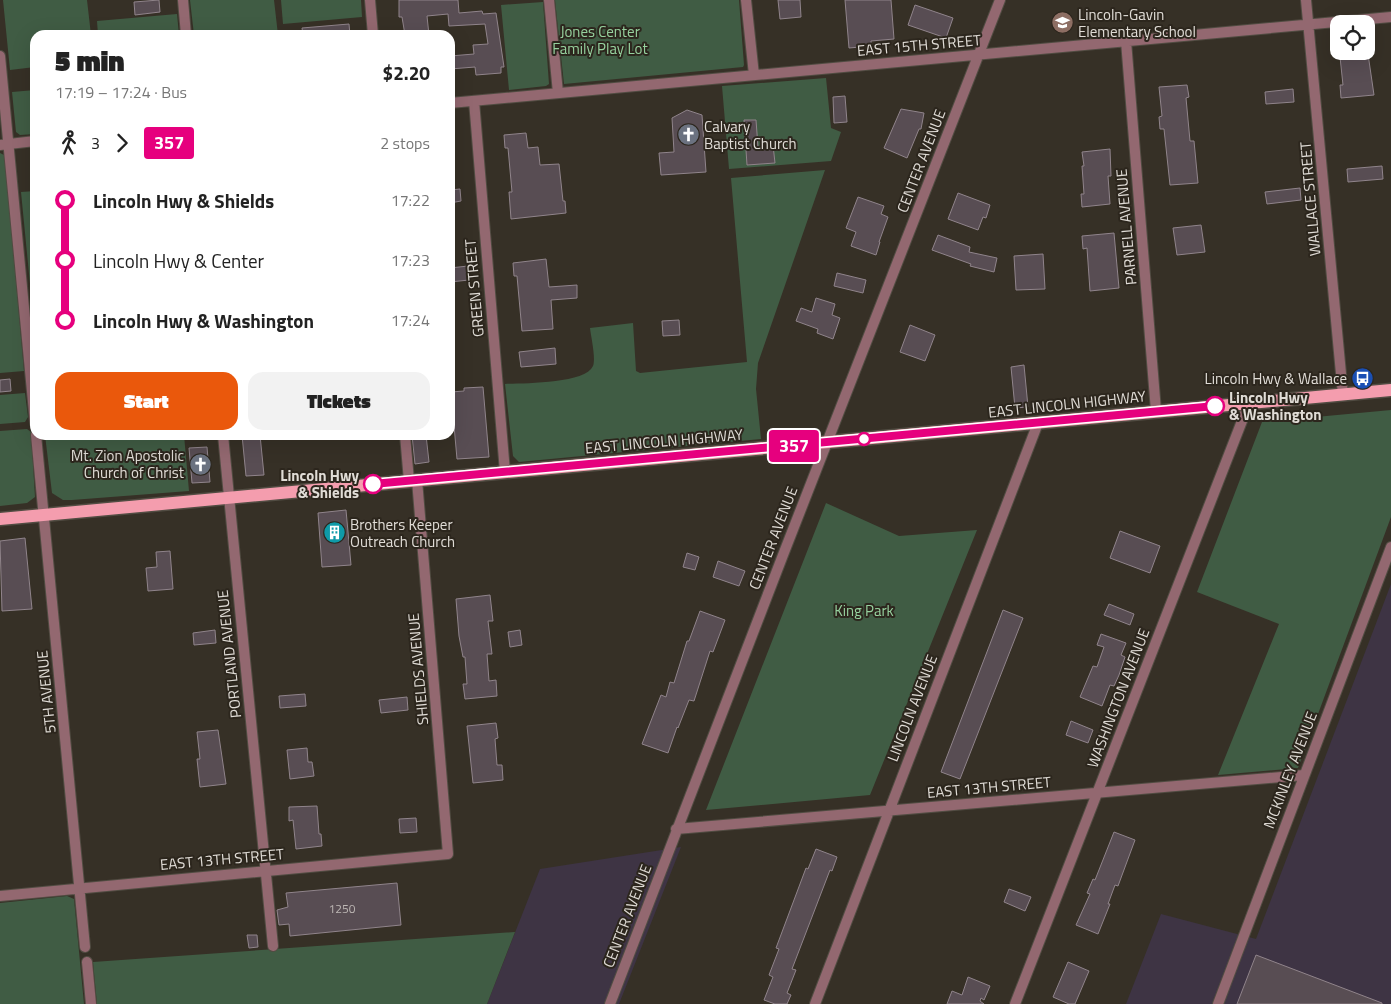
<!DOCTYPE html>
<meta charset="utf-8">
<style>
:root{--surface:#fff;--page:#f2f2f2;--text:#222;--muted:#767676;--accent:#ea580c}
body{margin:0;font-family:"Titillium Web",sans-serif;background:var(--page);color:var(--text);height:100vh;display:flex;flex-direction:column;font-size:19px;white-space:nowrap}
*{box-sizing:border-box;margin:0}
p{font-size:16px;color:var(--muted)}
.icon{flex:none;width:28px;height:28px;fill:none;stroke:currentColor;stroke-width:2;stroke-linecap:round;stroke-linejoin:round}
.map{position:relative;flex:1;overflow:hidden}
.details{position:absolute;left:30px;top:30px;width:425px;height:410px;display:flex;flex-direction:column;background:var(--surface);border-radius:15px;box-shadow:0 5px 20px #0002}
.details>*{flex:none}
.badge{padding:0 10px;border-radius:4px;font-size:18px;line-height:32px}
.buttons{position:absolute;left:1330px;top:15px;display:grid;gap:10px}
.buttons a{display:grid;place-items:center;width:45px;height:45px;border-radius:10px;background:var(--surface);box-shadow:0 5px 20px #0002;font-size:25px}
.map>.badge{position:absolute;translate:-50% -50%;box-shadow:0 0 0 2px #fff}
.legs{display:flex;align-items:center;gap:8px;height:55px;padding:0 25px;font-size:16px}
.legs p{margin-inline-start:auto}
.summary{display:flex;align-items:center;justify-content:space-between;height:85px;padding:0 25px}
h1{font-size:28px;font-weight:800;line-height:38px}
.action{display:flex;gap:10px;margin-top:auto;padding:10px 25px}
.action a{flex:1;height:58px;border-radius:15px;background:var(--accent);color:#fff;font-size:20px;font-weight:800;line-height:58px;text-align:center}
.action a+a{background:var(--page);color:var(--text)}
ul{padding:0 25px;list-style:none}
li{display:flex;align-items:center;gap:18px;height:60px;font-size:19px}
li i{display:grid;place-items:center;width:8px;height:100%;margin:0 6px;background:currentColor}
li i::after{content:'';width:12px;height:12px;margin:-6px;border:4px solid;border-radius:50%;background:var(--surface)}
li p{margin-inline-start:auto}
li:first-child i{background:linear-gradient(#0000 50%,currentColor 0)}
li:last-child i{background:linear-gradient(currentColor 50%,#0000 0)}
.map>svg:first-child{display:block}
.industrial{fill:#3e3444}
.green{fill:#405c44}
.building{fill:#584d53;stroke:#90848b}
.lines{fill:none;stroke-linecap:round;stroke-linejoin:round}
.minor-casing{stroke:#514c42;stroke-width:12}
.primary-casing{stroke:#514c42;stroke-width:15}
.minor{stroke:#936870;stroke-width:10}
.primary{stroke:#f49dae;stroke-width:12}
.line-1-casing{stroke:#fff;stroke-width:11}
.line-1{stroke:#e6007e;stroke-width:8}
.stop-1-dot{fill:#fff;stroke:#e6007e;stroke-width:2.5}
.labels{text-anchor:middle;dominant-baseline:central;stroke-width:4;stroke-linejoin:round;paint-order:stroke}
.number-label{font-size:12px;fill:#beb8b5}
.poi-label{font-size:15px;fill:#e0dcd6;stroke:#2c261d;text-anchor:start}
.park-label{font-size:15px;fill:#96d19e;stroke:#2c261d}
.street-label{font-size:15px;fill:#e0dcd6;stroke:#2c261d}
.stop-label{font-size:15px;font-weight:bold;fill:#e0dcd6;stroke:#2c261d;text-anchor:start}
</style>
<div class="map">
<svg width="1391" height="1004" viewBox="0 0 1391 1004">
<rect width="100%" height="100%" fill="#363026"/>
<path class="industrial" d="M1391,584V1004H1126L1161,914L1256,939Z
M681,847L619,1004H487L540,869Z"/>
<path class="green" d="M3,0H87L91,35H35V67L10,70Z
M190,0H274L278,35H194Z
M281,0H361L362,17L283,24Z
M555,0H739L744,65L743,67L564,84Z
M543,2L549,84L546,86L509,90L501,5Z
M177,14L179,35H98L97,21Z
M826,78L831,128L841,132L831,161L729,169L722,86Z
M35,90V134L20,135L16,132L12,92Z
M0,153L4,155L5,158L24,371L0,373Z
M825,170L758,363L756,389L761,439L519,462L513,456L505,384C523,383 585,384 593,366C596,358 591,337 590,328L633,323L636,371L640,373L747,362L731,178Z
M35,191V335L21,192Z
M25,393L28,417L25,422L0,424V395Z
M1391,410V517L1298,768L1218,775L1279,624L1197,592L1262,422Z
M27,429L31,432L35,497L27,503L0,506V431Z
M45,435H184L189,491L72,500H63L52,493Z
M826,503L899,536L977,530L870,795L706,810Z
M67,896L74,899L84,1004H0V903Z
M515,932L487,1004H97L93,962Z"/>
<path class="building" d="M159,0L160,12L135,15L134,2Z
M399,0H458L459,13L482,11L483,14L496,13L504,67H501V73L476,75L475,67L450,69V56L474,54L473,45L488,44L485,24L449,26L448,14L427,16L429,35H405L402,17H399Z
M778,0H800L801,17L780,19Z
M845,0H891L894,39L871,41V46L849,48Z
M915,5L953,18L946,38L908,25Z
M349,24L350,35H303L302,28Z
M1368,54L1374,95L1341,98L1340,85H1343L1340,57Z
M1187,85L1189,97L1186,98L1190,141H1194L1198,183L1170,185L1164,129H1160L1159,117L1162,116L1159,87Z
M1293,89L1294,102L1266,104L1265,92Z
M845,96L847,122L834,123L833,97Z
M901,109L924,113L921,129H919L907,158L884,148Z
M687,110L702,115L706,172L661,175L659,153L674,152L672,118Z
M744,120H756L758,147L773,145L775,163L747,165Z
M526,133L528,148L538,147L540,165L559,164L563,201H565L566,213L511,219L509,192H512L508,148H505L504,135Z
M1110,149L1111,176H1108L1110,204L1082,207L1081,194H1084L1082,166H1084L1082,152Z
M1382,166L1383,179L1348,182L1347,169Z
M1300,188L1301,200L1267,204L1265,192Z
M460,189L461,201L450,203V190Z
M958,193L990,205L986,218L983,217L978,230L948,219Z
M858,197L884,206L881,214L888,217L879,242H880L876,255L851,246L856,232L846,228Z
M1201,225L1205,252L1177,255L1173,228Z
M1114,233L1119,288L1090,291L1087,248L1083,249L1082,236Z
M938,235L970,247L969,252L997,258L994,272L970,266L971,264L932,250Z
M1043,254L1045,289L1016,290L1014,256Z
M546,259L549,287L577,285V298L551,300L553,329L522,331L517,276H514L513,263Z
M468,266L469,280L450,282V268Z
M837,273L866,280L863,293L834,286Z
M816,298L835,304L832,315L840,318L833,339L817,333L818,329L796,321L801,308L812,312Z
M679,320L680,335L663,336L662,321Z
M910,325L935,335L925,361L900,352Z
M555,348L556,364L521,367L519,352Z
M1024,365L1028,407L1015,408L1011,367Z
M10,379L11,391L0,392V380Z
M483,387L489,457L457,459L451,392L464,391V388Z
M242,435H260L264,475L246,476Z
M412,435H426L429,462L415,464Z
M207,447L210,482L192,483L189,448Z
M346,510L351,565L322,567L318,513Z
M1120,531L1160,546L1150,573L1110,558Z
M25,538L32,609L2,611L0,541Z
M170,551L173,589L148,591L146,568L157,567L156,552Z
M687,553L699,557L695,570L683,567Z
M718,561L745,571L739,586L713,577Z
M490,595L493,621H488L492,654H487L489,681L496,680L497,696L465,699L463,684H467L465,657H463L459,636L456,599Z
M1109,604L1134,614L1130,625L1104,615Z
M1003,610L1023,618L960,779L941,772Z
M700,611L725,620L713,652L710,651L694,701L689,700L678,728L677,727L668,753L642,744L661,695L666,697L670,682L674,683L687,641H689Z
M215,630L216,643L194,645L193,633Z
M520,630L522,645L510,647L508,632Z
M1101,634L1126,643L1121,655L1125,657L1119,675L1114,686L1110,685L1102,706L1080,697L1093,666L1097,667L1104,647L1097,645Z
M305,694L306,706L280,708L279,696Z
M407,697L408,710L381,713L379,700Z
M1071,721L1093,730L1088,743L1066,735Z
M496,723L498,738L495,739L497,765H502L503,780L473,783L467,726Z
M218,730L226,784L200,787L197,759H200L197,732Z
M307,748L308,762H312L314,776L290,779L287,750Z
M317,806L319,834H321L322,846L296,849L293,820L289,821V807Z
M416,818L417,832L400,833L399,819Z
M1114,832L1135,840L1118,886L1115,885L1108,904H1110L1098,934L1076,925L1090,894L1087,893L1093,879L1095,880Z
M816,849L837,857L832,871L830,870L792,969L796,970L787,993L791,995L787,1004H775L764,1000L773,977L769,975L779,949L776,948L806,868L808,869Z
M397,883L401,925L290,936L289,924L279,925L277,910L288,907L286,893Z
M1009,889L1031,897L1025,911L1004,902Z
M247,935H257L258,947L249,948Z
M1256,955L1382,1003V1004H1237Z
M1068,962L1089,971L1075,1004H1069L1053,997Z
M968,977L990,986L984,1000L981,998L980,1001L984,1004H947L952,991L962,995Z"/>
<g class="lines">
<defs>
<path id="minor" d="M183,0L186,35
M370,0L373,35
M549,0L558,93
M746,0L754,75
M1306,0L1343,395
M1126,41L1156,411
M0,56L35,423
M474,101L505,472
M450,103L1391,17
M0,145L35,141
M36,435L85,947
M223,435L273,946
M405,435L409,481
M676,829L1304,775
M0,896L448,854L417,480
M87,962L91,1004
M610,1004L783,555L1000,0
M815,1004L1038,423
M1015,1004L1249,403
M1218,1004L1391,547"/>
<path id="primary" d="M0,519L1391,390"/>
</defs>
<use href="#minor" class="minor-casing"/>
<use href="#primary" class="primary-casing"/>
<use href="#minor" class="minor"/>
<use href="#primary" class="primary"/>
</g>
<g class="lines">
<defs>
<path id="line-1" d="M373,484L1215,406"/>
</defs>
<use href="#line-1" class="line-1-casing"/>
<use href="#line-1" class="line-1"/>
</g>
<defs>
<symbol id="school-disc" viewBox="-11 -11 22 22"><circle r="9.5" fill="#8d6e63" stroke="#2c261d"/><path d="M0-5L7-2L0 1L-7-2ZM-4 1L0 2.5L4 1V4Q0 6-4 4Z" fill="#fff"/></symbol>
<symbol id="church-disc" viewBox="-11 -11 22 22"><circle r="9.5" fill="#6b7280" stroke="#2c261d"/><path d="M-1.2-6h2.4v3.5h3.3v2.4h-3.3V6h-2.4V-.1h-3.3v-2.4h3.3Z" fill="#fff"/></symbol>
<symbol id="bus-disc" viewBox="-11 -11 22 22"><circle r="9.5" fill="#1a4fb4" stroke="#2c261d"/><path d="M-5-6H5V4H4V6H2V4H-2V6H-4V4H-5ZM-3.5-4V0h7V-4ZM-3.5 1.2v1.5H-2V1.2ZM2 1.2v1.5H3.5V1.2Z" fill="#fff"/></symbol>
<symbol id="building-disc" viewBox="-11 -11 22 22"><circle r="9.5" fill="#0f9aa8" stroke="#2c261d"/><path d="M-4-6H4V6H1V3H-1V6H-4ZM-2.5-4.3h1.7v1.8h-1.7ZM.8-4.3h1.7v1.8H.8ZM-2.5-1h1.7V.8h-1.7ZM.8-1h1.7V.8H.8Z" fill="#fff"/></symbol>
</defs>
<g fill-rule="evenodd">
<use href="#school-disc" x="1050" y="10" width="25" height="25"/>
<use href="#church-disc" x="676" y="122" width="25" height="25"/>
<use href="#bus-disc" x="1350" y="366" width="25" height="25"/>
<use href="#church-disc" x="188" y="452" width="25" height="25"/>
<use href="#building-disc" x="322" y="520" width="25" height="25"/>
</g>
<g class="stop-1-dot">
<circle cx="1215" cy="406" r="9"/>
<circle cx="864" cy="439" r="6"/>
<circle cx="373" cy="484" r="9"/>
</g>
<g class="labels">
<g class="number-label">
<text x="342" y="908">1250</text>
</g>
<g class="poi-label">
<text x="1078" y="14">Lincoln-Gavin<tspan x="1078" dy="17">Elementary School</tspan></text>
<text x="704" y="126">Calvary<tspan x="704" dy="17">Baptist Church</tspan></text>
<text x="1347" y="378" text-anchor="end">Lincoln Hwy &amp; Wallace</text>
<text x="184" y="455" text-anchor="end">Mt. Zion Apostolic<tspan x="184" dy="17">Church of Christ</tspan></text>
<text x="350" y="524">Brothers Keeper<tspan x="350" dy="17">Outreach Church</tspan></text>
</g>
<g class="park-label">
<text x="600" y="31">Jones Center<tspan x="600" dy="17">Family Play Lot</tspan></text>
<text x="864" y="610">King Park</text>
</g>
<g class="street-label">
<text transform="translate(919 45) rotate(-5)">EAST 15TH STREET</text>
<text transform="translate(921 161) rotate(-69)">CENTER AVENUE</text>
<text transform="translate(1310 199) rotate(-95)">WALLACE STREET</text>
<text transform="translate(1126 227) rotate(-95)">PARNELL AVENUE</text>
<text transform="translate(474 288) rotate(-95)">GREEN STREET</text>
<text transform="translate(1067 404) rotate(-6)">EAST LINCOLN HIGHWAY</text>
<text transform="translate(664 441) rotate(-5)">EAST LINCOLN HIGHWAY</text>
<text transform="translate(773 538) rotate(-69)">CENTER AVENUE</text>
<text transform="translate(229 654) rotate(-96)">PORTLAND AVENUE</text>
<text transform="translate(418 669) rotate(-95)">SHIELDS AVENUE</text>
<text transform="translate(46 692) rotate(-96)">5TH AVENUE</text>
<text transform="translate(1118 698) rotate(-69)">WASHINGTON AVENUE</text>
<text transform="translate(912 708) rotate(-69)">LINCOLN AVENUE</text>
<text transform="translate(1290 770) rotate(-69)">MCKINLEY AVENUE</text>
<text transform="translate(989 787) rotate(-5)">EAST 13TH STREET</text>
<text transform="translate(222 859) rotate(-5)">EAST 13TH STREET</text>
<text transform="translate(627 916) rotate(-69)">CENTER AVENUE</text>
</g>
<g class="stop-label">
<text x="1229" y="397">Lincoln Hwy<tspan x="1229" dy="17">&amp; Washington</tspan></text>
<text x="359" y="475" text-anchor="end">Lincoln Hwy<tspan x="359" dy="17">&amp; Shields</tspan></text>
</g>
</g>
</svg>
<div class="buttons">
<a><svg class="icon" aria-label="locate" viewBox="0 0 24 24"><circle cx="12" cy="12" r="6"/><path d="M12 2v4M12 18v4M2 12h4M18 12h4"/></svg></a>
</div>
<b class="badge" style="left:794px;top:446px;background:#e6007e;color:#fff">357</b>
<section class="details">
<div class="summary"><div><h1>5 min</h1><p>17:19 – 17:24 · Bus</p></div><b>$2.20</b></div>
<div class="legs"><svg class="icon" aria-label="walk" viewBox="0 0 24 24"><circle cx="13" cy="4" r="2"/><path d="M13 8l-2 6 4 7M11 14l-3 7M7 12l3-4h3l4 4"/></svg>3<svg class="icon" aria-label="forward" viewBox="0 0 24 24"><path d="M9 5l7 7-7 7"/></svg><b class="badge" style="background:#e6007e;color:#fff">357</b><p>2 stops</p></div>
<ul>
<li><i style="color:#e6007e"></i><b>Lincoln Hwy &amp; Shields</b><p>17:22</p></li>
<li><i style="color:#e6007e"></i><span>Lincoln Hwy &amp; Center</span><p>17:23</p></li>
<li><i style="color:#e6007e"></i><b>Lincoln Hwy &amp; Washington</b><p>17:24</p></li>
</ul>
<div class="action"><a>Start</a><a>Tickets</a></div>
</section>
</div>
